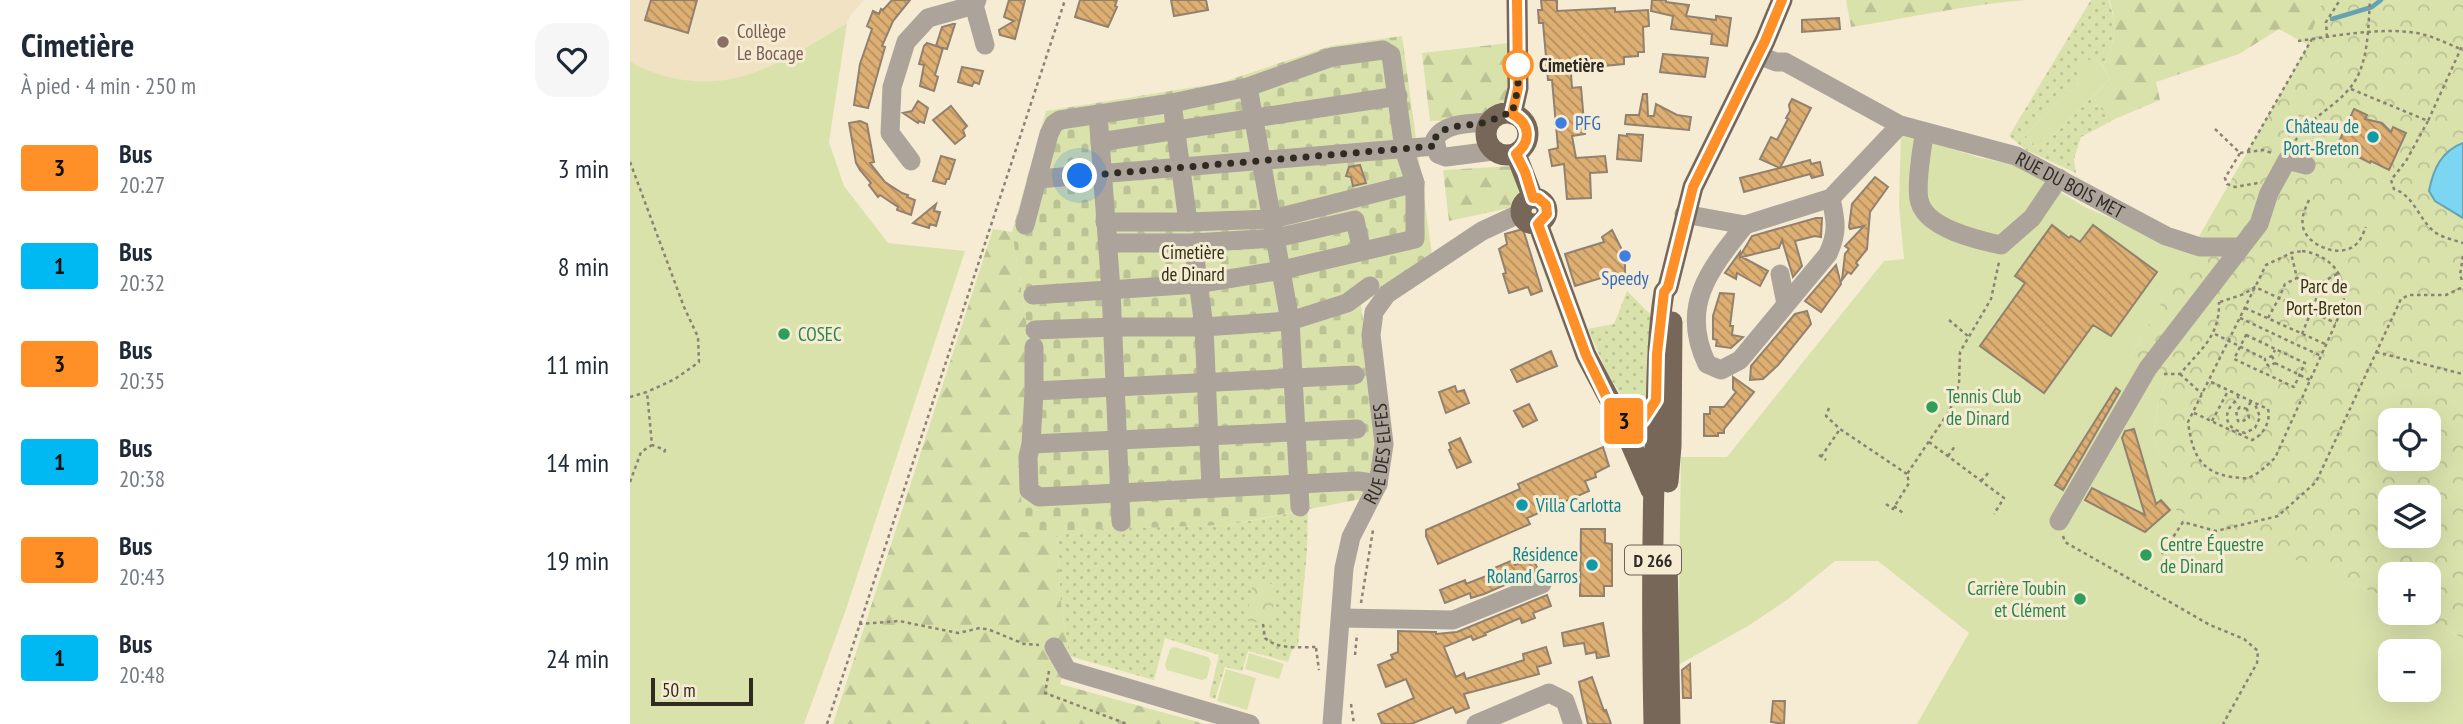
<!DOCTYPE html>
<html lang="fr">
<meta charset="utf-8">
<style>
:root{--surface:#fff;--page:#f6f6f7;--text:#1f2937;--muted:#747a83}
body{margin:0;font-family:"PT Sans Narrow",sans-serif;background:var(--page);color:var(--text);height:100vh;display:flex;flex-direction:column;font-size:26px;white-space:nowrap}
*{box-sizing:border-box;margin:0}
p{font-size:23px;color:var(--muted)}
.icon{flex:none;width:38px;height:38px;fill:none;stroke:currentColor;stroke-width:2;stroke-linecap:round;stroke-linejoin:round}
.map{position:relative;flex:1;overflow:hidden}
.sheet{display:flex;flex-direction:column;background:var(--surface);width:630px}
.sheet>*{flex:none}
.badge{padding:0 14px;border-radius:5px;font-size:24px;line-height:46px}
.buttons{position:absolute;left:1748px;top:408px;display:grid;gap:14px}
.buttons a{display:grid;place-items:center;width:63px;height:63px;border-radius:14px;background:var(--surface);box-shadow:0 7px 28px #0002;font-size:35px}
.scale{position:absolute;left:21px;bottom:18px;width:102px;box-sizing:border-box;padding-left:7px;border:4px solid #2f2b22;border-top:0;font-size:19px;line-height:24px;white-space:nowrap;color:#2f2b22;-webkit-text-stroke:5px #f6ebd3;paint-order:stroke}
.you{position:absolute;width:35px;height:35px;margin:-18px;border:5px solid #fff;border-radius:50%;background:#1a73e8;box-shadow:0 0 0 10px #1a73e833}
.map>.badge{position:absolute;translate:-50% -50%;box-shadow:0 0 0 4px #fff}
.round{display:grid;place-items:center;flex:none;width:74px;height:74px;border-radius:21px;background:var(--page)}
.headline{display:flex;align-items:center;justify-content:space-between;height:119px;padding:0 21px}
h1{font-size:33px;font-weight:700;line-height:52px}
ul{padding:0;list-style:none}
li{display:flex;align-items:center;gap:21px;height:98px;padding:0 21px}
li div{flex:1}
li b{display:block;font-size:26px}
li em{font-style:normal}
li .badge{min-width:77px;font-weight:700;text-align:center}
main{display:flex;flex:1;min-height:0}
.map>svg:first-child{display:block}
.built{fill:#f0e2c2}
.grass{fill:url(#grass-dots)}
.forest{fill:url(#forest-firs)}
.cemetery{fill:url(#cemetery-stones)}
.park{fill:url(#park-crowns);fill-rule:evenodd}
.pitch{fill:#dae2ac;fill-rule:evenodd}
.water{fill:#7cd6f1;stroke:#65a3b3;stroke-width:2}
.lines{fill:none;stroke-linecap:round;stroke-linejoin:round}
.stream{stroke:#65a3b3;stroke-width:4.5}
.building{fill:url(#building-back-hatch);stroke:#92816e;stroke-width:2}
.path{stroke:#8a8373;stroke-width:2.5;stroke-dasharray:3.5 3.5;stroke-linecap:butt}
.minor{stroke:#aca39b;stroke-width:19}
.major{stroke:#766758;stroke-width:21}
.line-casing{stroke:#fff;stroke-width:16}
.line{stroke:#ff9027;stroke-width:10}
.walk{stroke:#2f2b22;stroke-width:7;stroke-dasharray:0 12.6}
.education-dot{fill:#8d6e63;stroke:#f6ebd3;stroke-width:2.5}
.stop-dot{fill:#fff;stroke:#ff9027;stroke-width:3.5}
.shop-dot{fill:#3f7fe0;stroke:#f6ebd3;stroke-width:2.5}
.culture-dot{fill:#0f9aa8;stroke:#f6ebd3;stroke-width:2.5}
.leisure-dot{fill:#2e9e5b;stroke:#f6ebd3;stroke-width:2.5}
.labels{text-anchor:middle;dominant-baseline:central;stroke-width:6;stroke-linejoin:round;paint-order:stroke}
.shield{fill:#f6ebd3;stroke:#6b6557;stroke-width:2}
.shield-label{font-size:18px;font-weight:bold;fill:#2f2b22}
.education-label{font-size:19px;fill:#785e54;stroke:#f6ebd3;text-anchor:start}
.stop-label{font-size:19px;font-weight:bold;fill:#2f2b22;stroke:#f6ebd3;text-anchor:start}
.shop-label{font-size:19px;fill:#366cbe;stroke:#f6ebd3;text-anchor:start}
.culture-label{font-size:19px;fill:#0d838f;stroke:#f6ebd3;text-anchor:end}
.street-label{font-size:19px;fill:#2f2b22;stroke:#f6ebd3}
.park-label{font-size:19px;fill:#2f3314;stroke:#f6ebd3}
.leisure-label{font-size:19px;fill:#27864d;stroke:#f6ebd3;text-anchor:start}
</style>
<main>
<section class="sheet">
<div class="headline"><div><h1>Cimetière</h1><p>À pied · 4 min · 250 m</p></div><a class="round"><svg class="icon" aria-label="heart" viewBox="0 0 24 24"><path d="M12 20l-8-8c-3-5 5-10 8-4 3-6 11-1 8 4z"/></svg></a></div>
<ul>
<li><span class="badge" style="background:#ff9027;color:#111">3</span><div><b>Bus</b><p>20:27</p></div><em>3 min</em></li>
<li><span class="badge" style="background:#00b9f2;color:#111">1</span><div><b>Bus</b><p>20:32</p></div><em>8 min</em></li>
<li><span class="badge" style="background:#ff9027;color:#111">3</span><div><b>Bus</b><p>20:35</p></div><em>11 min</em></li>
<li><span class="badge" style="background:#00b9f2;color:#111">1</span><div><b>Bus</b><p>20:38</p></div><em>14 min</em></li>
<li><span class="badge" style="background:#ff9027;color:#111">3</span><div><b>Bus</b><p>20:43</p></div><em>19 min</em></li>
<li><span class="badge" style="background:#00b9f2;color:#111">1</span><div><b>Bus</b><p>20:48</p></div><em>24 min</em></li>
</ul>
</section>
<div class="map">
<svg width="1833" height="724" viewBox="0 0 1833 724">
<defs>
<pattern id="grass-dots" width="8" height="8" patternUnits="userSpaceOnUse" patternTransform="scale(1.75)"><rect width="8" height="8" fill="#dae2ac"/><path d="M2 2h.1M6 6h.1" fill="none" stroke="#bbc294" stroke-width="1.8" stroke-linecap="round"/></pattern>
<pattern id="forest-firs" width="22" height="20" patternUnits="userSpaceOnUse" patternTransform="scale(1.75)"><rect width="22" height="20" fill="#dae2ac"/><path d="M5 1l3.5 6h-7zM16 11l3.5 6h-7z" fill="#bbc294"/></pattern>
<pattern id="cemetery-stones" width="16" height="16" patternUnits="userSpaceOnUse" patternTransform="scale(1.75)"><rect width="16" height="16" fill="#dae2ac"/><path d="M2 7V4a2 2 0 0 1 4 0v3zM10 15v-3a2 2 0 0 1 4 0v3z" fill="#bbc294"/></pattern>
<pattern id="park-crowns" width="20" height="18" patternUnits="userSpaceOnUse" patternTransform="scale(1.75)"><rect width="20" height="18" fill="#dae2ac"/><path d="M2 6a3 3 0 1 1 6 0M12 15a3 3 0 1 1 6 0" fill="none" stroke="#bbc294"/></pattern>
<pattern id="building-back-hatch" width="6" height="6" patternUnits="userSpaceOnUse" patternTransform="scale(1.75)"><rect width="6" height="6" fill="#deaf73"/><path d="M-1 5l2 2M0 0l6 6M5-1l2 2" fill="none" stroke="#b48f5e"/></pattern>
</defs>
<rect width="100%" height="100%" fill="#f6ebd3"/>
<path class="built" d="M0,0H234L220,16L217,23L148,64L130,72L81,83L53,81L11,69L0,61Z"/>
<path class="grass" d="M1461,0H1478C1489,25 1484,44 1473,67L1466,56L1449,83L1395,135L1409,150L1464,95L1467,107L1487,118L1451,137L1444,159L1446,173L1396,150L1379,136Z
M997,291L1020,314L1023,323L1018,398L995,402L977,372L958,329L984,324Z
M678,510L677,551L668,645L662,650L658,662L618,651L612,671L595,667L585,699L579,697L589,655L535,638L524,680L439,656L430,596L427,530L597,525Z"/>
<path class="forest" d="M1216,0H1397C1338,4 1280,18 1221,27Z
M1479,0H1693L1678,45L1649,29L1609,54L1526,82L1530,100L1487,118L1467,107L1464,95L1480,79L1473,67C1484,44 1489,25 1479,0Z
M879,43C879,55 884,87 880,97C870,123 823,120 800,121L792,53Z
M884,166L895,193L884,207L819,221L813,170Z
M363,229L382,232L399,338V405L391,532L427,530L430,596L439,656L430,684L575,724H203Z"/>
<path class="cemetery" d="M772,36L802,255L731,305L748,438L736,498L597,525L390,532L393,452L399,405V338L382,232L416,111L590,83L701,46Z"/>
<path class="park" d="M1693,0H1833V639L1787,613L1799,612V574H1760V599L1546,511L1523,438L1528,403L1537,380L1500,357L1675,51ZM1760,420H1799V458H1760ZM1760,497H1799V536H1760Z
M623,581L647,585L640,625L616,620Z"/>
<path class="pitch" d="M217,23L199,142L214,186L258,243L335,251L215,612L174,724H0V61C11,69 22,72 35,76C106,96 158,58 217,23Z
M1466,56L1480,79L1409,150L1395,135L1449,83L1447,67Z
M1271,133L1351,158L1386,165L1455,207L1530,240L1562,250L1500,357L1537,380L1528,403L1523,438L1546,510L1760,599V612L1787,613L1833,639V724H1287L1339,633L1248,561H1205L1158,599L1118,626L1048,665L1051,457H1097L1254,261L1274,259L1269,206ZM1760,651H1799V690H1760Z
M544,647L578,657L581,662L577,678L572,680L537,670L535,665L540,649Z
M619,653L654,664L649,679L615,669Z
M596,669L626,678L617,710L587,701Z"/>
<path class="water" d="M1833,143V218L1805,201L1799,191C1803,170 1811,151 1833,143Z"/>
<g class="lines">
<path class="stream" d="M1702,19L1742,7L1751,0"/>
</g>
<path class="building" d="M21,0H67L58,33L15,20Z
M262,0H280L263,21L252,46L255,47L238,108L224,105L230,64L242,29L237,26L243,11L249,14L251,9L253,10Z
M379,0H395L385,39L370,35L369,30L384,21L374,17Z
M450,0H487L485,6L487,7L478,27L445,17Z
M541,0H576L578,10L544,16Z
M911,0H927V11L985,8V12L1018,10L1019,26L1013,27L1014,52H1008V56L994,57V64L963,67L962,59L940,60L942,88L951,87L955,134L942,136L946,158L975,156L977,172L960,173L961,198L937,199L934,164L922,166L919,150L928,148L922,80H918L917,69L914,70L913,57H916L913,23H909L908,10H912Z
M1022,0H1036V2L1059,5L1056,16L1086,20V16L1101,18L1097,46L1081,44L1082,34L1041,29L1043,16L1021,11Z
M1209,18L1210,29L1172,32V20Z
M323,24H325L317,49L313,48L305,75L308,77L304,91L290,86L294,65L289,64L294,46L297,43L312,48L306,46L312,27Z
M1033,54L1078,58L1075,77L1030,72Z
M332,67L353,71L349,84L344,82L342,86L328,82Z
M1013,94H1017L1018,116H1024L1026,104L1047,115L1061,117L1059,130L995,124L996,115H1009Z
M1162,99L1181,108L1150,168L1180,160L1181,164L1190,162L1193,175L1182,178L1180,174L1114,192L1110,178L1150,168L1130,159L1141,137L1147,140L1158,119L1156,118L1160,111L1159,105Z
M288,101L298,108L294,123L289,121L288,123L273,113L282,111Z
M321,106L337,126L333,130L335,136L325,144L303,120Z
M1724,109L1737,115L1735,119L1752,123L1761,132L1763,127L1776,133L1759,170L1741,161L1740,163L1707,146Z
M230,121L237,124L244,162L240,163L255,182L272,193L278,195L277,197L285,200L281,215L267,210L268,207L250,195L248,197L239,185L241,183L230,170L226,163L219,123Z
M997,134L1013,135L1011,161L987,159L989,135L997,136Z
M311,156L325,160L319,179H317L315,184L303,181Z
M730,165L736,183L723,186L721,177L716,176L719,167Z
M1245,177L1258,187L1240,212L1237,249L1226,263L1228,265L1221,274L1218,272L1212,280L1215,254L1219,249L1215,246L1234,226L1220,229L1219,227L1222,204Z
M306,204L304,211L310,212L306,226L300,224L299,228L283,223Z
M1186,218H1192L1191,237L1185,236L1165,241L1172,266L1163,277L1152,240L1149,248L1112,257L1138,271L1130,286L1107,273L1106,279L1095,273L1110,252V256L1122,236Z
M1422,225L1439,238L1441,236L1450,242L1463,225L1527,272L1481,336L1463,325L1414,393L1350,346L1395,283L1385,276Z
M893,229L912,291L901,295L898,287L879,293L873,274L876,273L869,249L877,244L875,234Z
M982,230L995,256V276L986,279L984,274L945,286L935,254L974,242L972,237Z
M1206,265L1211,284L1191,312L1175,301Z
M1090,293L1104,294L1100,326H1103L1102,335L1113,337L1101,348L1086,346L1087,340L1083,339V316Z
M1177,311L1181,324L1148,365L1133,379L1120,380L1121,366L1165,314Z
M921,351L927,366L887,382L881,370Z
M1103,377L1124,392L1094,429V433H1088V436H1074V414H1080V407H1094L1106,392L1103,389Z
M825,386L827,392L834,390L839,403L816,413L809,392Z
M1486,388L1490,391L1433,490L1425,485Z
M899,404L907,420L893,427L884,411Z
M1504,429L1526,504L1531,500L1540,510L1515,532L1455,500L1462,488L1515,515L1492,438L1495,431Z
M830,438L841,462L827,468L819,450L821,449L819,443Z
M973,447L979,466L965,473L966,477L955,481L959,491L897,518L900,524L808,564L796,536V530L890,489L888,484Z
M951,529H975V543L982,544V586H974V596H950Z
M903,558L908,570L902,573L854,594L841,598L840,593L815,603L810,590L835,580L836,584L864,573L862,569L883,560L885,565Z
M917,595L921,606L903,613L905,618L892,623L890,618L855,633L856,635L843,640L841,636L814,647L826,677L834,673L836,679L894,660L893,654L916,647L921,663L907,667L909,674L834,694L839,708L826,713L823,707L781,724H752L748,714L784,698L776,679L756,687L748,665L763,659L761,655L768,652V631L806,632V634L827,632Z
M973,623L979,656L967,658L966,652L956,654L954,643L934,646L932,633Z
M1060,664L1061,698H1053L1052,670Z
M962,677L974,711L976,710L981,724H958L949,682Z
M1143,701H1155L1154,724L1141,722Z"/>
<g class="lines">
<path class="path" d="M1697,37L1696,22L1710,0
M1668,41C1706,36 1748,27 1787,33C1803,36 1818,44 1833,50
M1721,89L1798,121L1833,44
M1798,121L1776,161L1761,180L1764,189C1785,196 1789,221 1806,233C1814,238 1824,240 1833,243
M1585,129L1610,153L1595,178L1597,184L1605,187L1628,183
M1662,147C1675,119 1701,111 1719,89C1739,67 1738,28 1740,0
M1618,151L1682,39
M1610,153L1633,150L1642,153
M0,162L54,307L68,337L69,362L45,379L17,392
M1679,200C1675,209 1671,217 1673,227C1677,245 1708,258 1724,246C1730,242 1733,234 1736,227
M1672,251C1702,255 1718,277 1713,307L1645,458C1637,465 1629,474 1618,478C1613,479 1607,477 1602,477C1569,472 1562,452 1558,422L1636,265L1661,253Z
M1833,256L1830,275L1833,283
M1667,278L1678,280L1685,286L1709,273
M1590,302L1614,294L1625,287L1649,298L1655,284L1667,278L1661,253
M1615,308L1695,344
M1610,318L1691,356
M1638,318L1649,298L1706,323
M1319,320L1339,337
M1585,334L1635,359
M1672,334L1687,297L1685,286
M1616,335L1675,363L1664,387L1604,359Z
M1746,352L1833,374
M1642,356L1645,363L1639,366L1635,363V359L1642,356L1645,350
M1645,363L1680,380
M1534,374H1550C1571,349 1590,336 1589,302
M1550,374L1572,394
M1608,395V399C1591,412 1594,429 1615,433L1625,428L1630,417L1625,404
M0,397L17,392L22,445L35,450L33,455
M1199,408L1196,416L1210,429L1277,474
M1617,409L1610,407L1606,411L1608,421L1611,422L1619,418L1617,409L1621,401
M1564,413L1622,440C1633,435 1641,422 1638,409L1579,381
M1582,421L1598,391
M1299,442L1374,498L1364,514
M1189,455L1196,460
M1318,456L1325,446
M1191,457L1210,429
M1351,481L1360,471
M0,482L11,452L22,445
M1256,504L1263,509L1279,483L1277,474L1320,410L1329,384L1330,352L1361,299L1369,262
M1264,506L1273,513
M1433,536L1435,542L1580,625L1614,639L1628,651L1627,663L1593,724
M1532,554L1553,522L1586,531L1648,516L1686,482L1771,299L1779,295H1816L1833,287
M731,603L743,530
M229,624L269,621L328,633L350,628L360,630L394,644L409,645
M633,624L635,638C648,650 671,647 686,647
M686,648L689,670
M725,655L727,634
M419,671L415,693L497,724
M721,704L724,724
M197,724L435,0"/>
<g class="minor">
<path d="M344,5L355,45"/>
<path id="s1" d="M1128,55L1146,62H1155L1270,125L1386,156L1536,236L1570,247H1610"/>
<path d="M618,87L660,321L670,507"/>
<path d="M542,103L558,222"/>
<path d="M468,114L481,290L491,522"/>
<path d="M859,122C841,124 815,122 805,139L808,154L816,157L863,151"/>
<path d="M1295,132C1292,146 1285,190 1290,203C1298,229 1348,240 1371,245L1402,218L1429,178"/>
<path d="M470,142L768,96"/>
<path d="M281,161L260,133L262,87L276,42L298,18L344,5L347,0"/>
<path d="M408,179L805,146"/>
<path d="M1054,214L1115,225L1201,198L1270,125"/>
<path d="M475,222H558L643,219L785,183"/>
<path d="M395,225L419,134L424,124L430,120L542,103L618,87L702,57L753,50L761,55L774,149L785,183V239L652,270L568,284L403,295"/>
<path d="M1115,225C1080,269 1049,306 1077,364L1091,370L1110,360L1198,254C1208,232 1206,222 1201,198"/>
<path d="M477,243H563L646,238L725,220L732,251"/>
<path d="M563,243L574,327L581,488"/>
<path d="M1150,274L1156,304"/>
<path d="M405,330L483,327H574L660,321L717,303L740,286"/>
<path d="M404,347V391L401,444L398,457L399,490L409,497L728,481L748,484"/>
<path d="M404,391L725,375"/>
<path d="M401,444L727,429"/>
<path d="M1429,521L1518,368L1629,224L1639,193L1657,160L1676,165"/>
<path d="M711,618L823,620L912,584"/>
<path d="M424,647L437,670L620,724"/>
<path id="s2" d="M702,724L714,568L721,537L748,484L754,444L741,335L744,312L757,294L852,231L891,213"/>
<path d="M846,724L919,693L935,701L943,724"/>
</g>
<path class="major" d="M856 134a21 21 0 1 1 42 0a21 21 0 1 1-42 0Z
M882,114L888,88L887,0
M886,154L903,198
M891 211a13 13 0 1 1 26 0a13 13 0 1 1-26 0Z
M908,224L956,355L991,421L1021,490
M1038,482L1041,446L1042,322
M1037,556L1040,724
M1024,724C1022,631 1022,539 1025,446C1027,394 1026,343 1034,292L1038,287L1063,187L1135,41L1152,0"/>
</g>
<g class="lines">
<defs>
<path id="line" d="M887,0L888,88L882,114C900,123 902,141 886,154L895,172L903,198H908L916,205L917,214L908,224L956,355L976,396L991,421L1013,420L1026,400L1027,354L1034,292L1038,287L1063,187L1135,41L1152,0"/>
</defs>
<use href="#line" class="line-casing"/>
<use href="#line" class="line"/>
<path class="walk" d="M450,176L805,146L806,135C821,123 839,127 856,122C866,120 870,113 882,114L888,88V65"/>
</g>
<circle class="education-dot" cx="93" cy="42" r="7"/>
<circle class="stop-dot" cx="888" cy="65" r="14"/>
<g class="shop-dot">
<circle cx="931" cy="123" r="7"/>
<circle cx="995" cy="256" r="7"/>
</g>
<g class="culture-dot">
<circle cx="1743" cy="137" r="7"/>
<circle cx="892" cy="505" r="7"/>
<circle cx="962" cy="565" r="7"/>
</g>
<g class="leisure-dot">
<circle cx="154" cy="334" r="7"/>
<circle cx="1302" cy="407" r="7"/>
<circle cx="1516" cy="555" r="7"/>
<circle cx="1450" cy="599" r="7"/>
</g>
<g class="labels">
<rect class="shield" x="995" y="545.5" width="56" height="29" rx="5"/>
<g class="shield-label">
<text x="1023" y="560">D 266</text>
</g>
<g class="education-label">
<text x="107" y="31">Collège<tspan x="107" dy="22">Le Bocage</tspan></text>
</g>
<g class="stop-label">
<text x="909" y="65">Cimetière</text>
</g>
<g class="shop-label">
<text x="945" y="123">PFG</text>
<text x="995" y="278" text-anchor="middle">Speedy</text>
</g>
<g class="culture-label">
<text x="1729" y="126">Château de<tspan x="1729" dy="22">Port-Breton</tspan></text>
<text x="906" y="505" text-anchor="start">Villa Carlotta</text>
<text x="948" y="554">Résidence<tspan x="948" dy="22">Roland Garros</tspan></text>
</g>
<g class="street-label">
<text stroke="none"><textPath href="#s1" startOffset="341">RUE DU BOIS MET</textPath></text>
<text stroke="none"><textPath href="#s2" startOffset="278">RUE DES ELFES</textPath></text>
</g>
<g class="park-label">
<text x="563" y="252">Cimetière<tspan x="563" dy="22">de Dinard</tspan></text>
<text x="1694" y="286">Parc de<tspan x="1694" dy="22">Port-Breton</tspan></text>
</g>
<g class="leisure-label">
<text x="168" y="334">COSEC</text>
<text x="1316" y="396">Tennis Club<tspan x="1316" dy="22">de Dinard</tspan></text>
<text x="1530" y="544">Centre Équestre<tspan x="1530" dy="22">de Dinard</tspan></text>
<text x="1436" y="588" text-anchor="end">Carrière Toubin<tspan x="1436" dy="22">et Clément</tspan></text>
</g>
</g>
</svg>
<div class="buttons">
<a><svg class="icon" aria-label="locate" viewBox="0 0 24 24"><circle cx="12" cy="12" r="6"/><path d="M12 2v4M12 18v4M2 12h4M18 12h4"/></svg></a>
<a><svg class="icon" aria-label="layers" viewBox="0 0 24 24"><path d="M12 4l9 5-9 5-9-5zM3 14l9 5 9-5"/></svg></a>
<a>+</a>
<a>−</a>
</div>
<div class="scale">50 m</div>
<div class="you" style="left:450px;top:176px"></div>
<b class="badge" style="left:994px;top:421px;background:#ff9027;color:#111">3</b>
</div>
</main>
